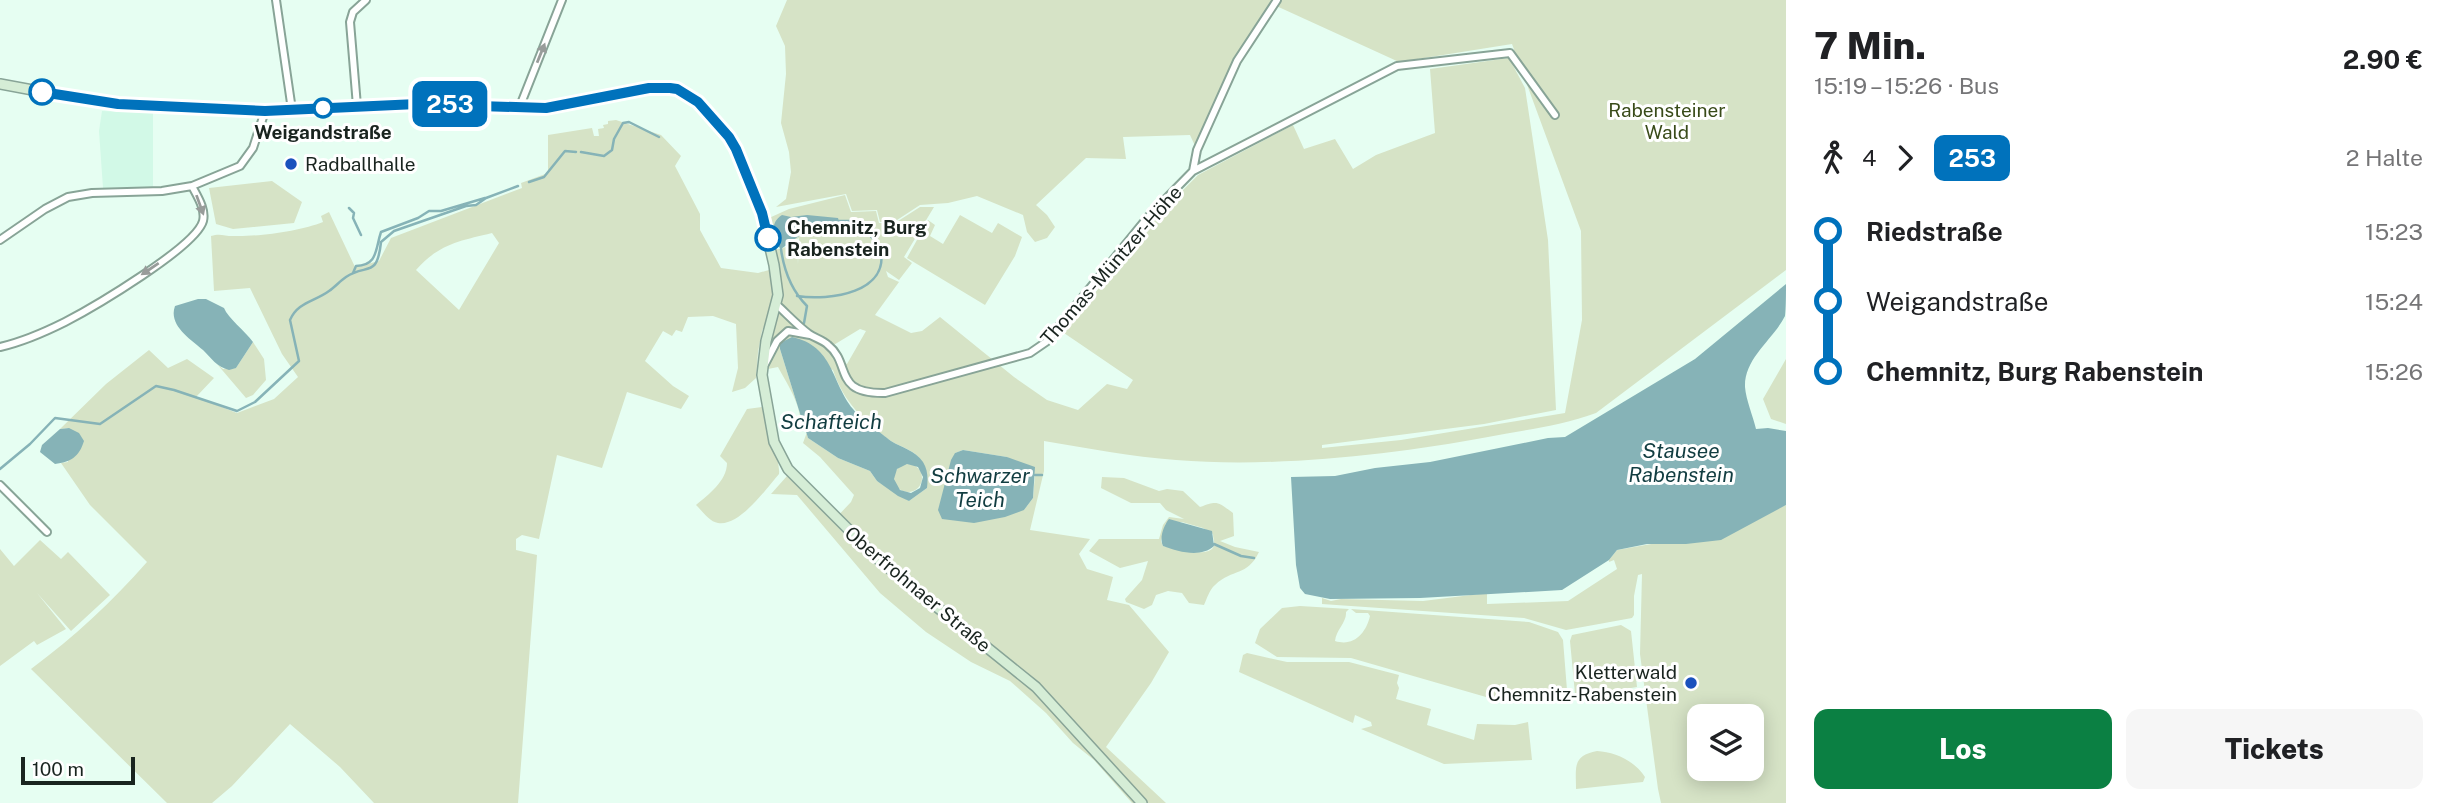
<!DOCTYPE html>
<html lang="de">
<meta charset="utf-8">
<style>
:root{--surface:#fff;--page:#f6f6f6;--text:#202124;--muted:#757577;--accent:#0b8043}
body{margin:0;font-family:"Public Sans",sans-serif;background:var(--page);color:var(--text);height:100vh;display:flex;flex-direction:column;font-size:26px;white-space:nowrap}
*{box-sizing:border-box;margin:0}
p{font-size:23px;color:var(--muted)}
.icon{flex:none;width:38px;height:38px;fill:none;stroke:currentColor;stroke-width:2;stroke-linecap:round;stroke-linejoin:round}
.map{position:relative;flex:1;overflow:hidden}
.side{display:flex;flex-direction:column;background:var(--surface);width:665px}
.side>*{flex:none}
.badge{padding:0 14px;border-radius:10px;font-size:24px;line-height:46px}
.tools{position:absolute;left:1687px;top:704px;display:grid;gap:14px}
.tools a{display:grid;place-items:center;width:77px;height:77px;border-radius:14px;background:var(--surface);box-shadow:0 4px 18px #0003;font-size:35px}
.scale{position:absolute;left:21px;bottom:18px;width:114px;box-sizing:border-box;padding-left:7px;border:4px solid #19241f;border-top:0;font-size:19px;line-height:24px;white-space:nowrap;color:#19241f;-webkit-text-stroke:5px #fff;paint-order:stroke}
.map>.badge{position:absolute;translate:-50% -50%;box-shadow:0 0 0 4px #fff}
.legs{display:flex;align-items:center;gap:10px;height:77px;padding:0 28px;font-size:23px}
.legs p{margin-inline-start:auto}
.summary{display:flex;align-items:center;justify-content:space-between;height:119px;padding:0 28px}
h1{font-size:38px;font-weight:800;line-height:52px}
.button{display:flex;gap:14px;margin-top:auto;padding:14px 28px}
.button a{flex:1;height:80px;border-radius:14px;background:var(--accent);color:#fff;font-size:28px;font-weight:800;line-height:80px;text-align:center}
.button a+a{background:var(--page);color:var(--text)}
ul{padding:0 28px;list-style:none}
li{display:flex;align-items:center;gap:24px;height:70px;font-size:26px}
li i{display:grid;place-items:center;width:10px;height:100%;margin:0 9px;background:currentColor}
li i::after{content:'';width:18px;height:18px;margin:-9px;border:5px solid;border-radius:50%;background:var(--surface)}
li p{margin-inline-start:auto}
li:first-child i{background:linear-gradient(#0000 50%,currentColor 0)}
li:last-child i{background:linear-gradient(currentColor 50%,#0000 0)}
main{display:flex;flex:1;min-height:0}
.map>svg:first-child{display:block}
.built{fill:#d2f9e7}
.green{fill:#d6e3c6;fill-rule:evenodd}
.water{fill:#86b3b7;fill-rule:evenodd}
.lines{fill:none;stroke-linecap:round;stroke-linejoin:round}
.stream{stroke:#86b3b7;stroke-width:2.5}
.minor-casing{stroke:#88a497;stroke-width:10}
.secondary-casing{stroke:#88a497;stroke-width:12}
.minor{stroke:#fff;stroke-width:6}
.secondary{stroke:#d5edd6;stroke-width:9}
.oneway{fill:#989c9a}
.line-1-casing{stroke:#fff;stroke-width:16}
.line-1{stroke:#0072bc;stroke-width:10}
.stop-1-dot{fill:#fff;stroke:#0072bc;stroke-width:3.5}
.poi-dot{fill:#1b51bd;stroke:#fff;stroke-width:2.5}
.labels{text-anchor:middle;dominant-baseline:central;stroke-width:6;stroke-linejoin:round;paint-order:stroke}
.park-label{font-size:19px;fill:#394b19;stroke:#fff}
.stop-label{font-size:19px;font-weight:bold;fill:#19241f;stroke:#fff}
.poi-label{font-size:19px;fill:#19241f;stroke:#fff;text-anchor:start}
.street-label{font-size:19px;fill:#19241f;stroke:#fff}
.water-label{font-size:21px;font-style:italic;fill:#123d41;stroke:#fff}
</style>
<main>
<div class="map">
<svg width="1786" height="803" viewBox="0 0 1786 803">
<rect width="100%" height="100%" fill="#e6fef2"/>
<path class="built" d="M102,111L153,113V187L103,188L99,131Z"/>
<path class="green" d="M787,0H1786V270L1596,413C1561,426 1524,430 1488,437C1392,455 1273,468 1176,460C1132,457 1087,448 1044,441V471L1030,530L1090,539L1079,554L1087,569L1113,577L1107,600L1129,605L1169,652L1151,683L1106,747L1166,803H1132L1094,760L1073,743L1046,713L1010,681L971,662L926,632L880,593L797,495L771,494L787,476L833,521L851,502L854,495L820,457L803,443L807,432L805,428L802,430L800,427C803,407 787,384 778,367L768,369L770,343L781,300L780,277L775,250L790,246L797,240L798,264L799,238L774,249L769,218L789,209L845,195L851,212L876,211L879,223H895L920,207H934L904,257L912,263L899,280L886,271L888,277L899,282L875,315L911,333L922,331L940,317L1014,377L1047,400L1078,410L1107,384L1127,389L1133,380L1064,333L1145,228L1198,175L1293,125L1304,149L1335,139L1353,169L1376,155L1435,133L1430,69L1509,58L1525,88L1548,240L1556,410L1484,424L1322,445V448L1401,440L1565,413L1582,320L1581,231L1512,44L1399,62L1272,4C1254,29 1237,54 1223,82C1213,103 1207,126 1196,148L1190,135L1123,137L1126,159L1086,158L1036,205L1047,215L1055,227L1047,238L1035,242L1027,232L1023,215L977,196L948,203L920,205L894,222H880L877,210L852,211L846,194L776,207L786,199L791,172L789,152L781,123L786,74L785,46L776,26ZM860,329L866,331L847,364L839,360L832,346ZM780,349L833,370C843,401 864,422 891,441C902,448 916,450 922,462C926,469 926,480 927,488L909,501L877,481L870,471L838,458L808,438L805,427H801L802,420ZM963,450L1007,457L1035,475L1033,498L1024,510L955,453Z
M616,120L661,135L681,156L675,166L700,214V230L721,268L758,273L769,270L774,297L771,311L762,331L758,352L756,378L745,388L732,392L738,368L736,324L713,316L688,317L682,332L676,330L672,336L663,331L645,361L673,386L689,396L681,409L627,392L602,468L557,455L539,539L522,535L516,539V550L537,555L518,803H374L340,767L290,724L232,786L212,803H167L31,669C74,637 112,602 147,562L90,505L61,463L68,462L69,428L60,429L106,384L149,350L168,368L187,359L214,378L196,397L237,413L274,399L298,377L282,354L250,288L214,291L211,236C220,233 224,236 233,236C257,237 301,231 323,222L321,216L329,212L355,267L379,261L391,238L522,188L521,183L548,173V135L592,128L594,136H599L598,129L604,128L603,125L608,124V121ZM492,233L499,243L459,310L416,270C439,244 459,241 492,233Z
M272,181L302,202L294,223L233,229L216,224L209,188Z
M960,215L992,233L998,223L1022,237L1015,256L985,305L907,258L928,220L935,225L930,236L943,244Z
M253,342L264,359L266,380L253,395L246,398L217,364L223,369L236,368Z
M1786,359V424L1771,419L1763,399Z
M762,407C766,421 781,463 779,474C767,488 739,527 718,523C710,522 702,511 696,505C708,495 727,481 727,463L720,456L747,409Z
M894 478a14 14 0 1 1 28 0a14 14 0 1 1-28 0Z
M1102,477L1124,478L1159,491L1167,489L1183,491L1200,507C1218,500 1218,502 1233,513L1234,536L1220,541L1235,547L1259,552C1247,577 1233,568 1215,585C1209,590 1207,599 1204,605L1189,603L1182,593L1168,591L1156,595L1152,605L1144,609L1126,602L1125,599L1142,580L1148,561L1120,568L1089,551L1099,539H1159L1163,525L1169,517L1184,519L1166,510L1160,503H1131L1101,488ZM1182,522L1203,528L1213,534C1213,538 1215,542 1214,546C1209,559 1173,548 1163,546L1161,541L1166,523Z
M1786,505V803H1661L1658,789L1640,654L1642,574L1638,575L1634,596V615L1632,618L1566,630L1524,618L1322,604V598L1331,601L1341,599L1423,601L1487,593V604L1568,601L1617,569L1614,560L1609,562V560L1617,550L1657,543L1766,514ZM1699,716H1752V768H1699Z
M40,540L61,559L68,552L110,595L71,631L37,593L66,629L37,645L34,641L0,666V549L14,566Z
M1300,606L1349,609L1346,612C1347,622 1336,630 1335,641C1354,647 1366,633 1370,616L1368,613H1356L1351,609L1529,622L1558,632L1563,640L1567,690L1521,694V699L1486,697L1351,658L1277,657L1255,643L1260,629L1282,608Z
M1621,625L1631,631L1637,687L1596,694H1575L1570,641L1572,635Z
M1247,653L1287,662H1349L1399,675L1397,683L1399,688L1396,699L1431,709L1427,725L1474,740L1477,724L1515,725L1528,722L1532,760L1444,764L1361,729L1372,726L1371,722L1355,715L1353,723L1239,672L1243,655Z
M1597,751C1615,752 1635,761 1645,777L1643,782L1576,789C1576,767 1572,756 1597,751Z"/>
<path class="water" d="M782,215L791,217L807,215L838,218L840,224L826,230L806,231L781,249L777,245C773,233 770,223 782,215Z
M1786,284C1786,293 1786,308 1785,316C1773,340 1744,358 1745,387C1746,400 1753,416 1756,429L1768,428L1786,431V505L1721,540L1686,544H1647L1617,550L1609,560L1562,590L1420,598L1330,599L1305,594L1300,588L1296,565L1291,477L1335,476L1375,468L1430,462L1548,438L1565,437L1695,359Z
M198,299H206L224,308C228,318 245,331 253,342L236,368L229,370C217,367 211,358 203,350C190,339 168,325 175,306Z
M792,337C834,346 831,382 853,409C861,419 881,433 891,441C902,448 915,450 923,462C928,470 928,479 927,488L909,501L898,496L877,481L870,471L838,458L808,438L805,428L801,427L802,420L780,349V343ZM907,464L918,467L923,477L920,488L911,493L900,490L894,479L897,469Z
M69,428L79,433L84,441C79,457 71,462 55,464L40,452L42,445L60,429Z
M963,450L1007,457L1035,467L1033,498L1024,510L1005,517L974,523L942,519L938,510L951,460L955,453Z
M1169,519L1212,531L1214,546C1201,558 1179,552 1163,546C1159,538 1164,525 1169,519Z"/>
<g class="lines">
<path class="stream" d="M581,152L604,156L612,150L614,139L623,123L629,122L659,137
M529,182L544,177L565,151L576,152
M349,208L354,213L353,218L361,235
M839,221H856L879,245
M781,249C784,271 792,291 807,306L804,323
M353,273L356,266C378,265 375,250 381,232L418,218L429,211H441L485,198
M797,296C829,301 892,293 880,247
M0,469L30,444L55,418L100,424L156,386L174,390L237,411L255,402L299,361L290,320C298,302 314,302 329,291C335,287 340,281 346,277C367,263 377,279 381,242L394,231L466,206L476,205L486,198L518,186
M1035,475H1042
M1214,544L1241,556L1254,558"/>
<defs>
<path id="minor" d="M276,0L292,110
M357,106L350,22L353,12L366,0
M520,106L562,0
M1193,171L1397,66L1510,53L1555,115
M0,240L45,209L68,197L92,193L162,191L192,186L240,166L253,148L265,111
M776,304C787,314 797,325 809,334C815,338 823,340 828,345C852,364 832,394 885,393L1030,353L1046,342L1148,217L1193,171L1197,150L1237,61L1277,0
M0,347C22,342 45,332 65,322C92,308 196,247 203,221C206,209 197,196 192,186
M765,364L777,341L788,331L810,335
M0,485L47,532"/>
<path id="secondary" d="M0,84L81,99L118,104L265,111L400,104L520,106L546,108L657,87L677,89L688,95L698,102L729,137L736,149L762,213L774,265L778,295L766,341L762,375L774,442L788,469L880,561L1036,687L1142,803"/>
</defs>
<use href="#minor" class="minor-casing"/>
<use href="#secondary" class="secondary-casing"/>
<use href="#minor" class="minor"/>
<use href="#secondary" class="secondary"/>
</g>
<defs><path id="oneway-solid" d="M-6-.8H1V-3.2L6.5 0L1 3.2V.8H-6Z" transform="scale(1.75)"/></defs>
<g class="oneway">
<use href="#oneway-solid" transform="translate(541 53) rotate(-68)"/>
<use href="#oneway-solid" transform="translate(200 205) rotate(70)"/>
<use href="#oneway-solid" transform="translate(150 269) rotate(146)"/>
</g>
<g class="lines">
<defs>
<path id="line-1" d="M42,92L118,104L265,111L417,104L546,108L649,88H670L677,89L698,102L729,137L736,149L762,213L768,238"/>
</defs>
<use href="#line-1" class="line-1-casing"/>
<use href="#line-1" class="line-1"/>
</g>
<g class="stop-1-dot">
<circle cx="42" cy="92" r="12"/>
<circle cx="323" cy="108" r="9"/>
<circle cx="768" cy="238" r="12"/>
</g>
<g class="poi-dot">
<circle cx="291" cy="164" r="7"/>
<circle cx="1691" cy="683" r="7"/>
</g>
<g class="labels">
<g class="park-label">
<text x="1667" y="110">Rabensteiner<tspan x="1667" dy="22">Wald</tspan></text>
</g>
<g class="stop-label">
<text x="323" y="132">Weigandstraße</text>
<text x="787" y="227" text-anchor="start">Chemnitz, Burg<tspan x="787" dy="22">Rabenstein</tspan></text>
</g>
<g class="poi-label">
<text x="305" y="164">Radballhalle</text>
<text x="1677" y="672" text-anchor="end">Kletterwald<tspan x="1677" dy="22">Chemnitz-Rabenstein</tspan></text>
</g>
<g class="street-label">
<text transform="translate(1111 265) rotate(-49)">Thomas-Müntzer-Höhe</text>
<text transform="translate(918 589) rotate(40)">Oberfrohnaer Straße</text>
</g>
<g class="water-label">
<text x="831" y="421">Schafteich</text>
<text x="1681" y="450">Stausee<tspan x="1681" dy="24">Rabenstein</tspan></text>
<text x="980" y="475">Schwarzer<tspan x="980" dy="24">Teich</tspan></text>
</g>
</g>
</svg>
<div class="tools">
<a><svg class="icon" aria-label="layers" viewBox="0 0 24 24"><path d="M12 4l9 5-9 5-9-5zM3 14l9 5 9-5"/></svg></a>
</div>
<div class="scale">100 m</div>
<b class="badge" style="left:450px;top:104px;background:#0072bc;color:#fff">253</b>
</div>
<section class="side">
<div class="summary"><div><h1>7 Min.</h1><p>15:19 – 15:26 · Bus</p></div><b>2.90 €</b></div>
<div class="legs"><svg class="icon" aria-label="walk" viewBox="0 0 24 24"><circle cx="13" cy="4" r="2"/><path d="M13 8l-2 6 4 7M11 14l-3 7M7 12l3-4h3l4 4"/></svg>4<svg class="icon" aria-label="forward" viewBox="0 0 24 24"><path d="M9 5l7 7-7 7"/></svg><b class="badge" style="background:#0072bc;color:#fff">253</b><p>2 Halte</p></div>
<ul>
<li><i style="color:#0072bc"></i><b>Riedstraße</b><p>15:23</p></li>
<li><i style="color:#0072bc"></i><span>Weigandstraße</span><p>15:24</p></li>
<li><i style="color:#0072bc"></i><b>Chemnitz, Burg Rabenstein</b><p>15:26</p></li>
</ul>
<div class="button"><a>Los</a><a>Tickets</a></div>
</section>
</main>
